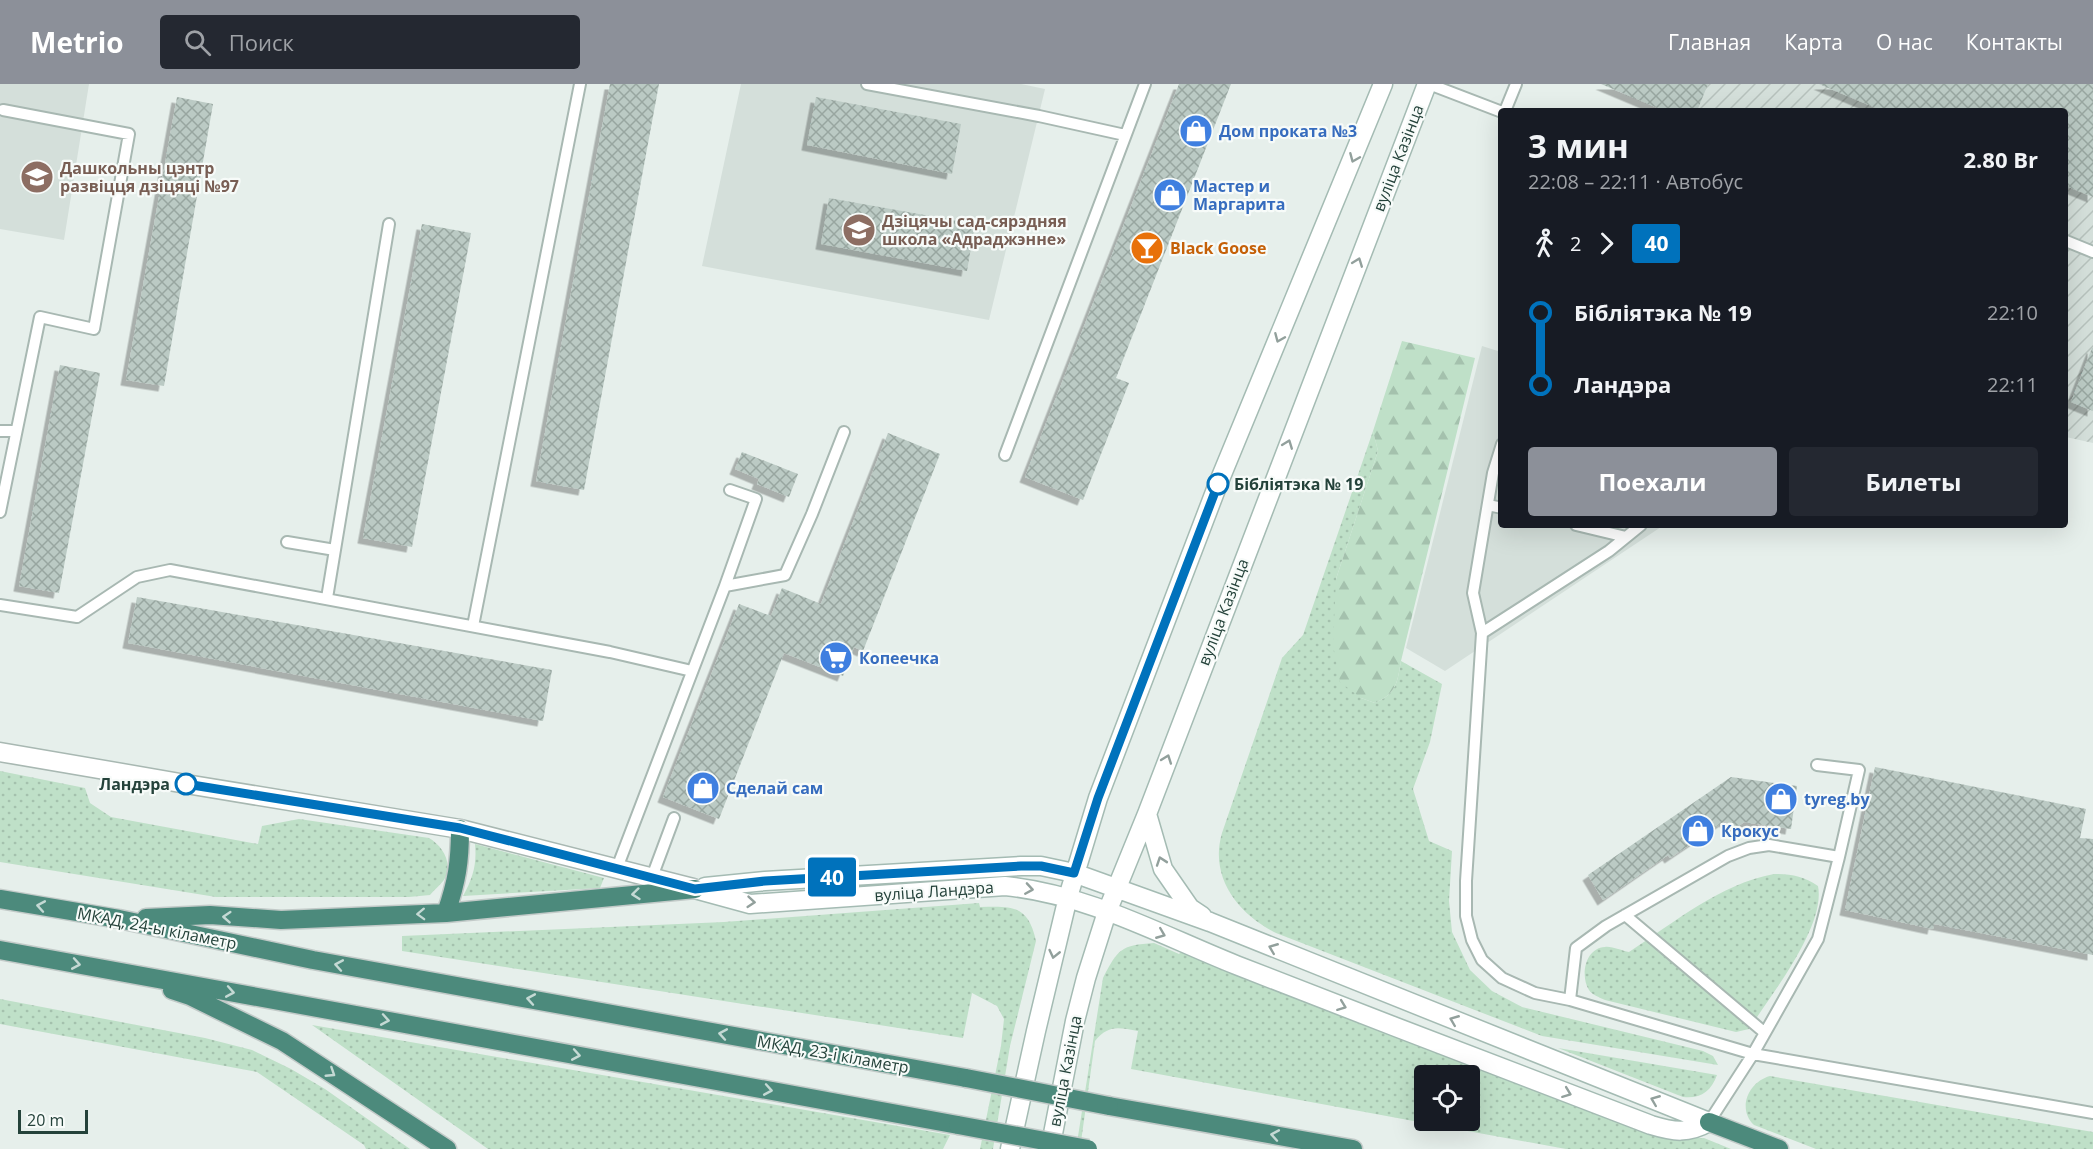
<!DOCTYPE html>
<html lang="ru">
<meta charset="utf-8">
<style>
:root{--surface:#171b24;--page:#242831;--text:#f1f3f6;--muted:#9ea1a6;--accent:#8c9099}
body{margin:0;font-family:"Open Sans",sans-serif;background:var(--page);color:var(--text);height:100vh;display:flex;flex-direction:column;font-size:22px;white-space:nowrap}
*{box-sizing:border-box;margin:0}
p{font-size:20px;color:var(--muted)}
.icon{flex:none;width:33px;height:33px;fill:none;stroke:currentColor;stroke-width:2;stroke-linecap:round;stroke-linejoin:round}
.map{position:relative;flex:1;overflow:hidden}
.sheet{position:absolute;left:1498px;top:24px;width:570px;height:420px;display:flex;flex-direction:column;background:var(--surface);border-radius:6px;box-shadow:0 6px 24px #0002}
.sheet>*{flex:none}
.badge{padding:0 12px;border-radius:4px;font-size:21px;line-height:39px}
.buttons{position:absolute;left:1414px;top:981px;display:grid;gap:12px}
.buttons a{display:grid;place-items:center;width:66px;height:66px;border-radius:6px;background:var(--surface);box-shadow:0 6px 24px #0002;font-size:30px}
.scale{position:absolute;left:18px;bottom:15px;width:70px;box-sizing:border-box;padding-left:6px;border:3px solid #24423a;border-top:0;font-size:16px;line-height:21px;white-space:nowrap;color:#24423a;-webkit-text-stroke:4px #f7fbf9;paint-order:stroke}
.map>.badge{position:absolute;translate:-50% -50%;box-shadow:0 0 0 3px #fff}
.legs{display:flex;align-items:center;gap:9px;height:66px;padding:0 30px;font-size:20px}
.legs p{margin-inline-start:auto}
.overview{display:flex;align-items:center;justify-content:space-between;height:102px;padding:0 30px}
h1{font-size:33px;font-weight:700;line-height:45px}
.primary-button{display:flex;gap:12px;margin-top:auto;padding:12px 30px}
.primary-button a{flex:1;height:69px;border-radius:6px;background:var(--accent);color:#fff;font-size:24px;font-weight:700;line-height:69px;text-align:center}
.primary-button a+a{background:var(--page);color:var(--text)}
ul{padding:0 30px;list-style:none}
li{display:flex;align-items:center;gap:21px;height:72px;font-size:22px}
li i{display:grid;place-items:center;width:9px;height:100%;margin:0 8px;background:currentColor}
li i::after{content:'';width:15px;height:15px;margin:-8px;border:4px solid;border-radius:50%;background:var(--surface)}
li p{margin-inline-start:auto}
li:first-child i{background:linear-gradient(#0000 50%,currentColor 0)}
li:last-child i{background:linear-gradient(currentColor 50%,#0000 0)}
header{display:flex;align-items:center;gap:36px;box-sizing:border-box;height:84px;padding:0 30px;background:var(--accent);color:#fff}
header strong{font-size:28px}
nav{display:flex;gap:33px;margin-inline-start:auto;font-size:21px}
.search{width:420px;height:54px;background:var(--page);display:flex;align-items:center;gap:15px;box-sizing:border-box;padding:0 21px;border-radius:6px;color:var(--muted);font-size:22px}
.map>svg:first-child{display:block}
.built{fill:#d4dfda}
.industrial{fill:url(#industrial-furrows)}
.grass{fill:url(#grass-dots);fill-rule:evenodd}
.forest{fill:url(#forest-firs)}
.building{fill:url(#building-cross-hatch);filter:url(#shadow)}
.lines{fill:none;stroke-linecap:round;stroke-linejoin:round}
.service-casing{stroke:#a8b8b2;stroke-width:14}
.tertiary-casing{stroke:#a8b8b2;stroke-width:21}
.secondary-casing{stroke:#a4bbb3;stroke-width:21}
.trunk-casing{stroke:#c2cac8;stroke-width:21}
.service{stroke:#fff;stroke-width:10}
.tertiary{stroke:#fff;stroke-width:18}
.secondary{stroke:#fff;stroke-width:18}
.trunk{stroke:#4c8a7c;stroke-width:18}
.trunk-bridge-casing{stroke:#c2cac8;stroke-width:21;stroke-linecap:butt}
.trunk-bridge{stroke:#4c8a7c;stroke-width:18}
.oneway{stroke:#92a09c}
.oneway2{stroke:#c4d9d4}
.line-1-casing{stroke:#fff;stroke-width:14}
.line-1{stroke:#0072bc;stroke-width:9}
.stop-1-dot{fill:#fff;stroke:#0072bc;stroke-width:3}
.labels{text-anchor:middle;dominant-baseline:central;stroke-width:4.5;stroke-linejoin:round;paint-order:stroke}
.shop-label{font-size:16px;font-weight:bold;fill:#366cbe;stroke:#f7fbf9;text-anchor:start}
.street-label{font-size:16px;fill:#24423a;stroke:#f7fbf9}
.education-label{font-size:16px;font-weight:bold;fill:#785e54;stroke:#f7fbf9;text-anchor:start}
.food-label{font-size:16px;font-weight:bold;fill:#c56008;stroke:#f7fbf9;text-anchor:start}
.stop-label{font-size:16px;font-weight:bold;fill:#24423a;stroke:#f7fbf9;text-anchor:start}
</style>
<header>
<strong>Metrio</strong>
<div class="search"><svg class="icon" aria-label="search" viewBox="0 0 24 24"><circle cx="10" cy="10" r="6"/><path d="M15 15l6 6"/></svg>Поиск</div>
<nav><a>Главная</a><a>Карта</a><a>О нас</a><a>Контакты</a></nav>
</header>
<div class="map">
<svg width="2093" height="1065" viewBox="0 0 2093 1065">
<defs>
<pattern id="industrial-furrows" width="10" height="10" patternUnits="userSpaceOnUse" patternTransform="scale(1.5)"><rect width="10" height="10" fill="#d4dfda"/><path d="M-1 1l2-2M0 10L10 0M9 11l2-2" fill="none" stroke="#b6c1bc"/></pattern>
<pattern id="grass-dots" width="8" height="8" patternUnits="userSpaceOnUse" patternTransform="scale(1.5)"><rect width="8" height="8" fill="#bfe0c8"/><path d="M2 2h.1M6 6h.1" fill="none" stroke="#a4c1ad" stroke-width="1.8" stroke-linecap="round"/></pattern>
<pattern id="forest-firs" width="22" height="20" patternUnits="userSpaceOnUse" patternTransform="scale(1.5)"><rect width="22" height="20" fill="#bfe0c8"/><path d="M5 1l3.5 6h-7zM16 11l3.5 6h-7z" fill="#a4c1ad"/></pattern>
<pattern id="building-cross-hatch" width="8" height="8" patternUnits="userSpaceOnUse" patternTransform="scale(1.5)"><rect width="8" height="8" fill="#bbcac4"/><path d="M0 0l8 8M0 8l8-8" fill="none" stroke="#98a6a0"/></pattern>
<filter id="shadow"><feDropShadow dx="-5.5" dy="5.5" stdDeviation="0" flood-color="#0004"/></filter>
</defs>
<rect width="100%" height="100%" fill="#e6efeb"/>
<path class="built" d="M0,0H89L64,156L0,145Z
M741,0H1021L1045,5L989,236L702,182Z
M1482,262L1501,268L1502,441H1664L1445,587L1406,564Z"/>
<path class="industrial" d="M1630,0H2093V359L2066,353V27H1665L1625,11Z"/>
<path class="grass" d="M1373,347L1378,367L1336,495L1361,614L1375,619C1397,609 1397,599 1401,577L1442,600L1430,658L1413,705L1429,757L1452,767L1449,817L1452,848L1470,886L1492,907L1522,923L1703,967L1713,972L1718,981L1542,952L1276,849C1238,830 1209,793 1222,749L1282,574L1303,551Z
M0,687L85,704L90,719L111,733L258,760L262,742L299,735L429,754C441,761 452,776 446,792C444,798 435,805 430,811L409,813H216L0,778Z
M475,760L604,794L600,804L463,812C473,794 477,780 475,760Z
M1774,790C1792,790 1803,792 1818,802C1826,842 1771,911 1749,945L1736,948L1605,916C1599,913 1592,911 1589,906C1580,892 1585,864 1605,863C1612,862 1622,867 1629,868C1675,838 1720,800 1774,790Z
M979,819L980,823C1013,822 1028,821 1036,857L1010,962L993,1065H980L1001,962L1004,935L997,922L972,909L963,954L402,867V852L724,838Z
M1154,859L1179,870L1184,865L1661,1054H1704L1731,1065H1566L1131,985L1138,947C1119,944 1109,940 1095,957L1080,1065H1076L1103,894C1118,865 1121,861 1154,859ZM1425,992H1470V1036H1425Z
M0,915L205,954L252,966L291,985L325,1005L410,1065H366L364,1061L257,988L0,940Z
M312,941L950,1051L943,1065H488Z
M1558,964L1717,991C1711,1008 1700,1015 1683,1013Z
M1770,992L2093,1048V1065H1816L1754,1041C1737,1025 1748,998 1770,992Z"/>
<path class="forest" d="M1402,257L1475,274L1401,577C1397,599 1397,609 1375,619L1361,614L1340,598L1333,561L1336,495L1378,367L1373,347Z"/>
<path class="building" d="M610,0H659L584,406L536,397Z
M1179,0H1231L1116,294L1129,299L1083,416L1025,393Z
M1601,0H1708L1697,27H1665Z
M1819,0H2093V113L2066,102V27H1883Z
M177,13L213,20L164,302L126,296Z
M816,13L961,40L952,90L807,61Z
M829,114L975,140L967,187L821,160Z
M422,140L471,149L412,463L363,454Z
M2092,264H2093V327L2071,318Z
M60,281L100,289L59,509L19,502Z
M888,349L940,370L863,567L854,563L843,592L784,569L719,735L663,713L739,520L771,532L782,504L821,520Z
M742,368L798,390L789,413L757,400L759,395L735,385Z
M137,513L552,586L543,637L128,559Z
M1875,683L2086,725L2080,754L2093,755V871L1934,840L1933,845L1845,826Z
M1731,693L1797,702L1791,745L1744,738L1732,747L1725,737L1670,774L1668,771L1603,816L1588,791Z"/>
<g class="lines">
<defs>
<path id="service" d="M867,0L1039,32L1125,51
M1429,0L1502,28
M1505,27L1516,0
M2066,157L2093,168
M0,347H15
M1502,360L1493,389L1473,509L1482,549L1466,797V832L1472,856L1482,876L1502,894L1535,909L1570,916L1753,970L1709,1038
M1005,371L1145,0
M1488,421L1502,424
M0,428L40,233L94,245L129,50L3,26
M1576,441L1626,453
M287,458L335,466
M725,502L756,415L730,406
M327,514L389,140
M0,521L77,533L137,493L170,486L610,568L692,587
M473,542L580,0
M1482,549L1609,467L1641,441
M1817,681L1859,686L1839,773
M617,784L725,502L785,491L812,430L844,348
M652,793L674,734
M1625,831L1765,949
M1570,916L1576,864L1606,842L1728,772L1749,764L1769,761L1839,773L1818,855L1753,970L2093,1029"/>
<path id="tertiary" d="M0,668L186,700L460,745L693,804"/>
<path id="secondary" d="M1147,730L1163,785L1190,824L1202,832
M705,803L765,797L1021,782H1041L1074,789L1210,838L1709,1038
M695,805L750,820L1005,802C1087,810 1161,851 1236,881C1374,935 1513,988 1651,1041C1674,1048 1688,1050 1709,1038
M1010,1065L1036,947L1068,813L1098,714L1218,400L1383,0
M1050,1065L1075,937L1086,894L1107,828L1147,730L1427,0"/>
<path id="trunk" d="M0,815L119,835L313,876L966,994
M446,829C457,797 460,778 460,745
M146,834L210,831L281,836L446,829L695,805
M0,866L958,1041
M172,906L190,912L282,957L447,1065
M1109,1022L1353,1065
M1709,1038L1779,1065"/>
</defs>
<use href="#service" class="service-casing"/>
<use href="#tertiary" class="tertiary-casing"/>
<use href="#secondary" class="secondary-casing"/>
<use href="#trunk" class="trunk-casing"/>
<use href="#service" class="service"/>
<use href="#tertiary" class="tertiary"/>
<use href="#secondary" class="secondary"/>
<use href="#trunk" class="trunk"/>
<defs>
<path id="trunk-bridge" d="M966,994L1109,1022
M958,1041L1088,1065"/>
</defs>
<use href="#trunk-bridge" class="trunk-bridge-casing"/>
<use href="#trunk-bridge" class="trunk-bridge"/>
</g>
<defs><path id="oneway-chevron" d="M-2-3.5L2.5 0L-2 3.5" fill="none" stroke-width="1.6" stroke-linecap="round" stroke-linejoin="round" transform="scale(1.5)"/></defs>
<g class="oneway">
<use href="#oneway-chevron" transform="translate(1354 74) rotate(113)"/>
<use href="#oneway-chevron" transform="translate(1358 178) rotate(-69)"/>
<use href="#oneway-chevron" transform="translate(1279 254) rotate(113)"/>
<use href="#oneway-chevron" transform="translate(1288 360) rotate(-69)"/>
<use href="#oneway-chevron" transform="translate(1167 675) rotate(-70)"/>
<use href="#oneway-chevron" transform="translate(1161 777) rotate(-109)"/>
<use href="#oneway-chevron" transform="translate(1029 805) rotate(9)"/>
<use href="#oneway-chevron" transform="translate(751 818) rotate(5)"/>
<use href="#oneway-chevron" transform="translate(1161 850) rotate(22)"/>
<use href="#oneway-chevron" transform="translate(1273 864) rotate(-158)"/>
<use href="#oneway-chevron" transform="translate(1054 870) rotate(103)"/>
<use href="#oneway-chevron" transform="translate(1342 922) rotate(21)"/>
<use href="#oneway-chevron" transform="translate(1454 936) rotate(-158)"/>
<use href="#oneway-chevron" transform="translate(1567 1009) rotate(21)"/>
<use href="#oneway-chevron" transform="translate(1655 1016) rotate(-158)"/>
</g>
<g class="oneway2">
<use href="#oneway-chevron" transform="translate(636 810) rotate(174)"/>
<use href="#oneway-chevron" transform="translate(41 822) rotate(-170)"/>
<use href="#oneway-chevron" transform="translate(421 830) rotate(178)"/>
<use href="#oneway-chevron" transform="translate(227 833) rotate(-176)"/>
<use href="#oneway-chevron" transform="translate(76 880) rotate(10)"/>
<use href="#oneway-chevron" transform="translate(339 881) rotate(-170)"/>
<use href="#oneway-chevron" transform="translate(230 908) rotate(10)"/>
<use href="#oneway-chevron" transform="translate(531 915) rotate(-170)"/>
<use href="#oneway-chevron" transform="translate(385 936) rotate(10)"/>
<use href="#oneway-chevron" transform="translate(723 950) rotate(-170)"/>
<use href="#oneway-chevron" transform="translate(576 971) rotate(10)"/>
<use href="#oneway-chevron" transform="translate(331 989) rotate(33)"/>
<use href="#oneway-chevron" transform="translate(768 1006) rotate(10)"/>
<use href="#oneway-chevron" transform="translate(1275 1051) rotate(-170)"/>
</g>
<g class="lines">
<defs>
<path id="line-1" d="M186,700L460,744L695,805L765,797L1021,782H1041L1074,789L1098,714L1218,400"/>
</defs>
<use href="#line-1" class="line-1-casing"/>
<use href="#line-1" class="line-1"/>
</g>
<defs>
<symbol id="shop-disc" viewBox="-11 -11 22 22"><circle r="9.5" fill="#3f7fe0" stroke="#f7fbf9"/><path d="M-5-2.5h2.3a2.7 3.5 0 0 1 5.4 0H5L5.5 6h-11ZM-1.5-2.5h3a1.5 2.3 0 0 0-3 0Z" fill="#fff"/></symbol>
<symbol id="school-disc" viewBox="-11 -11 22 22"><circle r="9.5" fill="#8d6e63" stroke="#f7fbf9"/><path d="M0-5L7-2L0 1L-7-2ZM-4 1L0 2.5L4 1V4Q0 6-4 4Z" fill="#fff"/></symbol>
<symbol id="bar-disc" viewBox="-11 -11 22 22"><circle r="9.5" fill="#e8710a" stroke="#f7fbf9"/><path d="M-6-5H6L.8 .8V4.5H3.5V6h-7V4.5H-.8V.8Z" fill="#fff"/></symbol>
<symbol id="supermarket-disc" viewBox="-11 -11 22 22"><circle r="9.5" fill="#3f7fe0" stroke="#f7fbf9"/><path d="M-6-5.5h2.5l.6 2H6L4.5 2H-2.5L-4.4-4H-6ZM-1.5 3.2a1.3 1.3 0 1 0 .1 0ZM3 3.2a1.3 1.3 0 1 0 .1 0Z" fill="#fff"/></symbol>
</defs>
<g fill-rule="evenodd">
<use href="#shop-disc" x="1177" y="28" width="38" height="38"/>
<use href="#school-disc" x="18" y="74" width="38" height="38"/>
<use href="#shop-disc" x="1151" y="92" width="38" height="38"/>
<use href="#school-disc" x="840" y="127" width="38" height="38"/>
<use href="#bar-disc" x="1128" y="145" width="38" height="38"/>
<use href="#supermarket-disc" x="817" y="555" width="38" height="38"/>
<use href="#shop-disc" x="684" y="685" width="38" height="38"/>
<use href="#shop-disc" x="1762" y="696" width="38" height="38"/>
<use href="#shop-disc" x="1679" y="728" width="38" height="38"/>
</g>
<g class="stop-1-dot">
<circle cx="1218" cy="400" r="10"/>
<circle cx="186" cy="700" r="10"/>
</g>
<g class="labels">
<g class="shop-label">
<text x="1219" y="47">Дом проката №3</text>
<text x="1193" y="102">Мастер и<tspan x="1193" dy="18">Маргарита</tspan></text>
<text x="859" y="574">Копеечка</text>
<text x="726" y="704">Сделай сам</text>
<text x="1804" y="715">tyreg.by</text>
<text x="1721" y="747">Крокус</text>
</g>
<g class="street-label">
<text transform="translate(1398 74) rotate(-69)">вуліца Казінца</text>
<text transform="translate(1223 528) rotate(-69)">вуліца Казінца</text>
<text transform="translate(934 807) rotate(-4)">вуліца Ландэра</text>
<text transform="translate(157 844) rotate(11)">МКАД, 24-ы кіламетр</text>
<text transform="translate(833 970) rotate(10)">МКАД, 23-і кіламетр</text>
<text transform="translate(1065 987) rotate(-79)">вуліца Казінца</text>
</g>
<g class="education-label">
<text x="60" y="84">Дашкольны цэнтр<tspan x="60" dy="18">развіцця дзіцяці №97</tspan></text>
<text x="882" y="137">Дзіцячы сад-сярэдняя<tspan x="882" dy="18">школа «Адраджэнне»</tspan></text>
</g>
<g class="food-label">
<text x="1170" y="164">Black Goose</text>
</g>
<g class="stop-label">
<text x="1234" y="400">Бібліятэка № 19</text>
<text x="170" y="700" text-anchor="end">Ландэра</text>
</g>
</g>
</svg>
<div class="buttons">
<a><svg class="icon" aria-label="locate" viewBox="0 0 24 24"><circle cx="12" cy="12" r="6"/><path d="M12 2v4M12 18v4M2 12h4M18 12h4"/></svg></a>
</div>
<div class="scale">20 m</div>
<b class="badge" style="left:832px;top:793px;background:#0072bc;color:#fff">40</b>
<section class="sheet">
<div class="overview"><div><h1>3 мин</h1><p>22:08 – 22:11 · Автобус</p></div><b>2.80 Br</b></div>
<div class="legs"><svg class="icon" aria-label="walk" viewBox="0 0 24 24"><circle cx="13" cy="4" r="2"/><path d="M13 8l-2 6 4 7M11 14l-3 7M7 12l3-4h3l4 4"/></svg>2<svg class="icon" aria-label="forward" viewBox="0 0 24 24"><path d="M9 5l7 7-7 7"/></svg><b class="badge" style="background:#0072bc;color:#fff">40</b></div>
<ul>
<li><i style="color:#0072bc"></i><b>Бібліятэка № 19</b><p>22:10</p></li>
<li><i style="color:#0072bc"></i><b>Ландэра</b><p>22:11</p></li>
</ul>
<div class="primary-button"><a>Поехали</a><a>Билеты</a></div>
</section>
</div>
